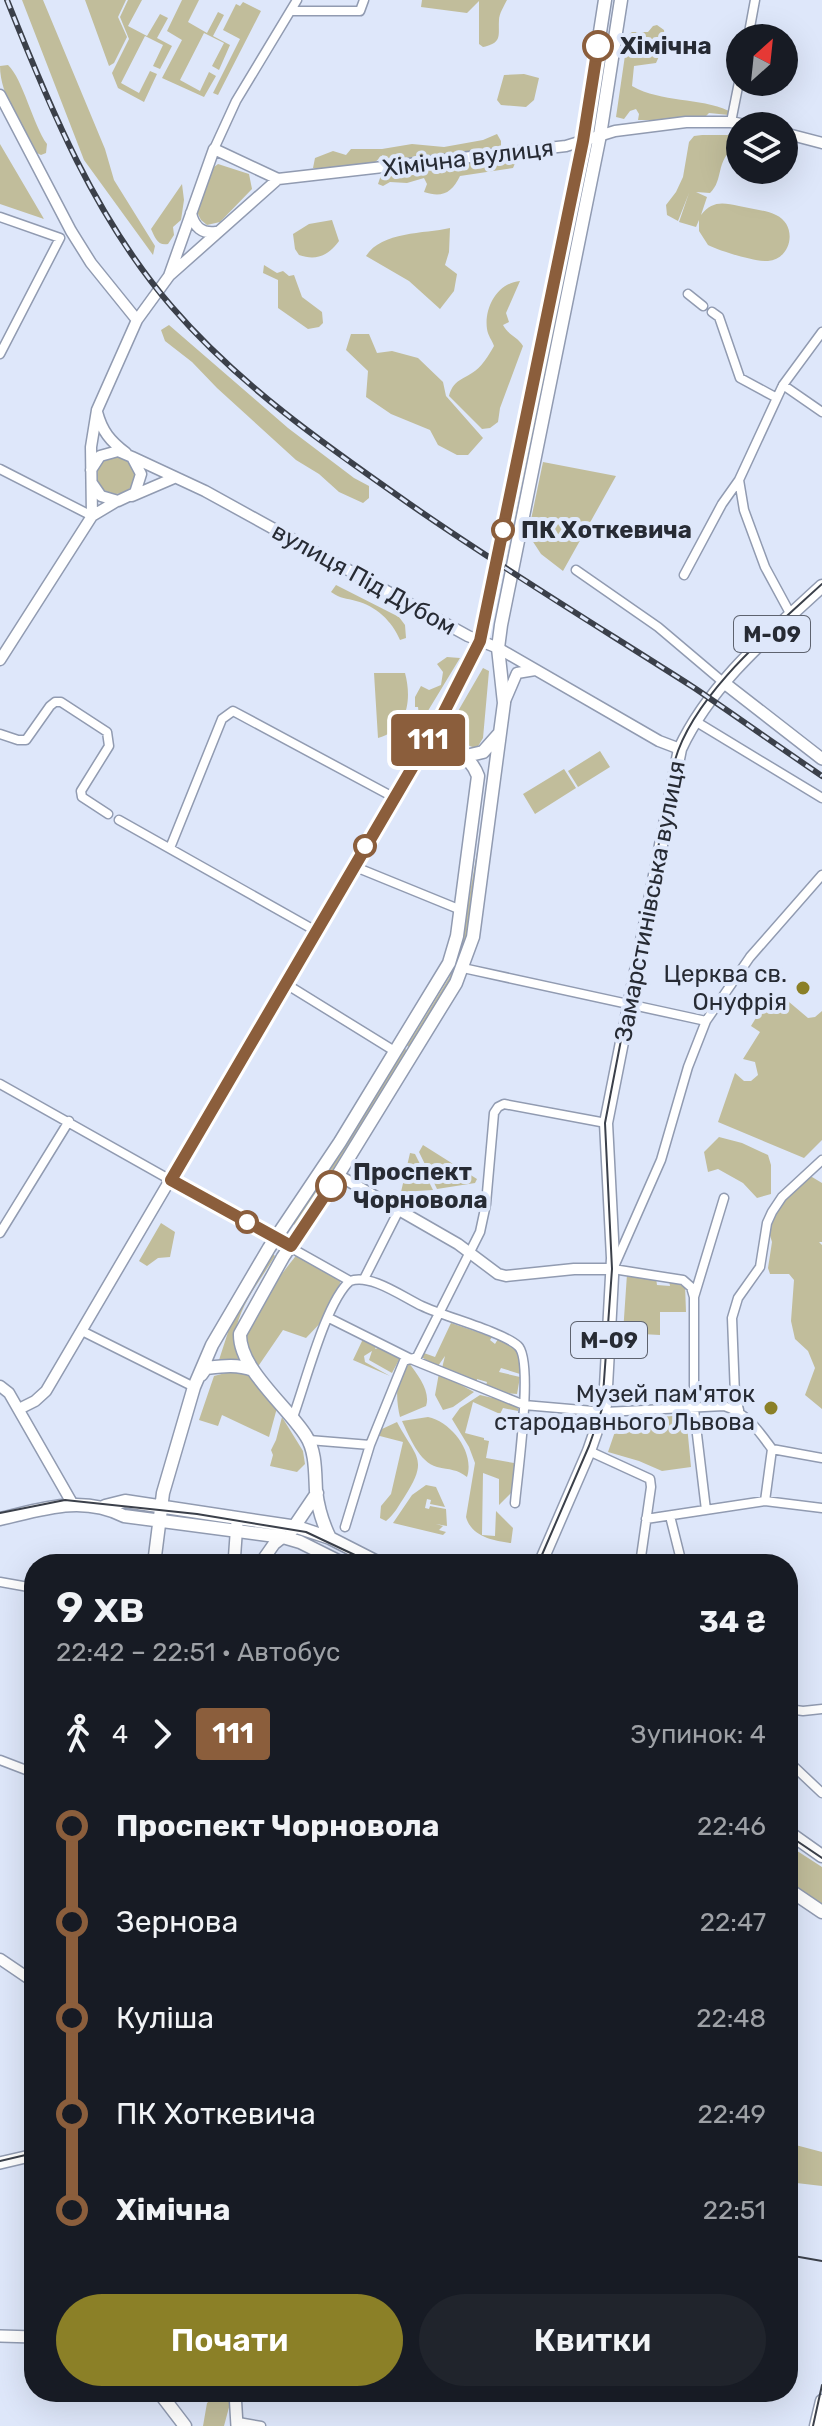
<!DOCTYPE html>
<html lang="uk">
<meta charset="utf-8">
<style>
:root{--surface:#171b24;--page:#20242c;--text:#f1f3f6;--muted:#9ea1a6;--accent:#8b8027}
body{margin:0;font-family:Rubik,sans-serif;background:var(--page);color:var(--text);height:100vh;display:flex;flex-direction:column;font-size:30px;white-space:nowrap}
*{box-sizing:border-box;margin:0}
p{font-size:26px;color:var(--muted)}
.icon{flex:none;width:44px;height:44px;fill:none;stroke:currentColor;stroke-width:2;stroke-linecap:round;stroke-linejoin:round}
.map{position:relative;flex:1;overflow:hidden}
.side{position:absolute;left:24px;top:1554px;width:774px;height:848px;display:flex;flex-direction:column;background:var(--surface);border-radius:32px;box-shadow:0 8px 32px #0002}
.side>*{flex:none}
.badge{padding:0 16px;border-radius:6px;font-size:28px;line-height:52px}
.needle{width:52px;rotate:27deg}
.buttons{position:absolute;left:726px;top:24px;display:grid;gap:16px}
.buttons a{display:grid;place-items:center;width:72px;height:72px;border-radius:50%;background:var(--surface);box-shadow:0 8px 32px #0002;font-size:40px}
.map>.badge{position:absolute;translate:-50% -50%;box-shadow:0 0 0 4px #fff}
.legs{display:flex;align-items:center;gap:12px;height:88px;padding:0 32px;font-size:26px}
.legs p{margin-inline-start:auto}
.head{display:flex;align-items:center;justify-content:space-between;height:136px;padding:0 32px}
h1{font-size:44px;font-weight:600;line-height:60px}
.cta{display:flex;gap:16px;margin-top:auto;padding:16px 32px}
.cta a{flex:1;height:92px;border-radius:48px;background:var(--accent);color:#fff;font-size:32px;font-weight:600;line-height:92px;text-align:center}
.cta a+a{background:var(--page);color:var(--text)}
ul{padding:0 32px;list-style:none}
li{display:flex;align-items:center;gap:28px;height:96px;font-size:30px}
li i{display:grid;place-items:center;width:12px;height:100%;margin:0 10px;background:currentColor}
li i::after{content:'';width:20px;height:20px;margin:-10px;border:6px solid;border-radius:50%;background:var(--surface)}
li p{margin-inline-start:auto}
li:first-child i{background:linear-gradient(#0000 50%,currentColor 0)}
li:last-child i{background:linear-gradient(currentColor 50%,#0000 0)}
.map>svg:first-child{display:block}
.green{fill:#c1bd9b}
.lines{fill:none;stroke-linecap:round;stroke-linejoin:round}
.minor-casing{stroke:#919bb1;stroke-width:11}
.tertiary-casing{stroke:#919bb1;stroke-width:13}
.secondary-casing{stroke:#919bb1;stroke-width:14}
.primary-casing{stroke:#919bb1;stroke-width:15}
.minor{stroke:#fff;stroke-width:8}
.tertiary{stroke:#fff;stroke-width:10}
.secondary{stroke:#fff;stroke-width:11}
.primary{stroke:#fff;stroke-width:12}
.tram{stroke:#3b404a;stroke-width:2}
.rail-casing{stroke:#3b404a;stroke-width:6}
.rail{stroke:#dee7fa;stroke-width:3;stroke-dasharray:9;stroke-linecap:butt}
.line-1-casing{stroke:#fff;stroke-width:18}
.line-1{stroke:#8b5e3c;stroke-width:12}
.stop-1-dot{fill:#fff;stroke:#8b5e3c;stroke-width:4}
.poi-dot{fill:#8b8027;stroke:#dee7fa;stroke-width:3}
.labels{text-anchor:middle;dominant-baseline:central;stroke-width:8;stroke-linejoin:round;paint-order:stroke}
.shield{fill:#dee7fa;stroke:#5e636f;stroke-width:2}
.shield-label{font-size:22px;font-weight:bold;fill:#272b34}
.stop-label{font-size:24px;font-weight:bold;fill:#272b34;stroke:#dee7fa;text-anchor:start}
.street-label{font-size:24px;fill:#272b34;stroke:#dee7fa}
.poi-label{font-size:24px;fill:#272b34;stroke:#dee7fa;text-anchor:end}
</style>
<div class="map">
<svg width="822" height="2426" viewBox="0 0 822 2426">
<rect width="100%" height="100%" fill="#dee7fa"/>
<path class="green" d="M22,0H43L105,149L114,180L155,246L153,255L84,160Z
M85,0H126L118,17L127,37L114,63L109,66Z
M128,0H142L128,26L147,36L160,14L168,18L157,38L172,46L160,69L153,66L163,45L145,36L121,83L139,93L150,71L157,74L144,102L118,88L112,73L129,39L120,17Z
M182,0H199L188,22L207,33L218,12L224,15L213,36L230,45L219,70L212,66L224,43L204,33L180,80L200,91L209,72L216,76L204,97L162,78L182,40L167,31Z
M422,0H507C504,6 499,14 499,20C498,35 503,43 483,47L479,44V1L467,13L421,7Z
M243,2L261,11L218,95L213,93L240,39L223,30L236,4L240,6Z
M657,25L664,30L665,43L656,63L634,66L632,86C662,103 699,97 729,111V115L709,113L702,120H638L639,114L636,109L630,111L624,119L616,117L628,35L632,32H648L653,26Z
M8,65C23,79 33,125 47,144L46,153L41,155L31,150C23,121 0,97 0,66Z
M524,74L539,78L534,100L526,107L501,105L497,100L504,75Z
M497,134L501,141V149L395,162L387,161L383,155L373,164L321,170L313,168L315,158L333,151L346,155L351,149H382L412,144L444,147L483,140Z
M702,135H728L740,138V149L735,147C715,161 724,180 710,193L696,192L707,197L701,215C712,201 722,202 739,206C751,209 765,210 776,215C798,225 792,259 768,261C755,262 720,251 708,245L699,231V220L696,227L679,222L689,193L678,221L667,215L666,205L676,192L683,177L689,142L694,136Z
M0,144L44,219L0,204Z
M509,158L516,161L513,168L460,176C452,193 442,198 424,192L427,184L424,178L407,183L390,182L383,186L378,184L381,175L437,165L444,171L453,164Z
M218,164L249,174L252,189L220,222L207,225L201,220L197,212L214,167Z
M586,164H589L494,615L491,614Z
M182,184L184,200L181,220L173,227L174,235L168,244C157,246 155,237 151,229Z
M332,220L339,241C328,256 316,261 299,255L295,249L293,234L309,224Z
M450,228L449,252L445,265L457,274L454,291L440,309L409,281L366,256C382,231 424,234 450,228Z
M264,265L277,273L283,271L289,276L294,275L302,297L322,312L323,323L319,327L308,329L278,308V280L263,273Z
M520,281L506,313L509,322L503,325C508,335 517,336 523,346L500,408L498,422L490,428L482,429L449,396C453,381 461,380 472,373C481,368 489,355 494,346C492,340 488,336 487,329C484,308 497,283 520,281Z
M169,325L288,428L354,478L369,486V498L363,503L339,492L319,474L296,460L217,388L192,362L165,341L161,330Z
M351,334H369L377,353L392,351L418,358L443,382L446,396L483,438L468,455H457L438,445L430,430L391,414L366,397L368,371L346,350Z
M97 475a19 19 0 1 1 38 0a19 19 0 1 1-38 0Z
M543,462L616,476L563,571L541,554L528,534Z
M336,585L399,617L405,625L406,638L400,640C392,621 376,606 356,601C346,598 341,599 331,592Z
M447,657L460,658L420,724L418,707H415V697L421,686L429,690L441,685L443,672L437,664Z
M483,668L489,671L483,738L477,748C462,745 456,739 450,725Z
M374,673H405C412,699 408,730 378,738Z
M600,751L610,767L578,787L568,771Z
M564,769L576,788L535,814L523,794Z
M480,835L468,936L452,980L410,1047L407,1046L449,978L460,950Z
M770,995L782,996L808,1018L815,1017L822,1011V1140L804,1158L718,1122L735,1073L744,1081H751L758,1075L755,1062L743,1059L760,1032L751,1026Z
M405,1049L408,1051L297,1226L293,1224Z
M719,1137L742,1143L768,1155L771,1165V1194L757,1198L743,1183L718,1169L708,1172L704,1152Z
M423,1145L477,1179L475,1183L437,1189L419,1152Z
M410,1153L415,1154L433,1190L401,1192Z
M807,1174L822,1183V1242H819L822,1245V1409L805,1395L815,1368L808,1351L795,1339L791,1321L794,1280L789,1274H770L768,1268L772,1242L769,1232L780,1196L785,1188Z
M161,1223L175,1232L170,1257L158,1258L147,1266L139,1261Z
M298,1253L342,1278L328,1315L306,1338L283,1330L257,1368C249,1358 241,1347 243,1333C246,1317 287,1268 298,1253Z
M273,1254L275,1256C258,1285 223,1324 239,1360H219L229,1329Z
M627,1274L656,1278L657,1285L670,1286L669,1280L680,1281L685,1285L686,1312H660V1335L623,1333Z
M451,1323L492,1337L490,1340L495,1344L498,1339C523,1348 521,1348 520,1374L501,1368L499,1372L520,1377L517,1394L484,1391L487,1382L477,1379V1388L442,1368L445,1356L438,1366L421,1357L424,1353L435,1357Z
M363,1339L378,1342L375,1349L381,1347L400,1358L392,1373L369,1360L372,1351L364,1356L365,1362L390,1376L353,1360Z
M409,1363C418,1375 431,1392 426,1406L400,1417C396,1401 394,1373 409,1363Z
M233,1371L250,1376L277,1408L269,1437L222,1415L218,1426L199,1420L214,1376Z
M439,1373L474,1392L453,1407L443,1410L435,1395Z
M480,1395L519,1404L518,1411L503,1408L500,1414L473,1402L465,1433L484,1438V1440L489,1441L486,1458L514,1463V1490L499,1505V1479L483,1473L482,1535L495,1536L496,1511L513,1528L511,1543C493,1541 471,1536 466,1517L475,1463L469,1447L452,1419L460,1408Z
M686,1415L691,1467L662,1471L639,1461L608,1452L619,1420Z
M282,1417L303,1451L305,1464L297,1472L270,1466L273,1455L271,1450L276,1440Z
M428,1417C452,1422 475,1453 467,1477C457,1469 450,1470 437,1467C419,1462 409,1436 402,1421Z
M397,1422C416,1458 429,1458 405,1496C399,1505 394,1515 386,1521L380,1518L381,1506L391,1494L403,1442L376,1435L382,1429Z
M426,1485L436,1487L445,1507L430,1504L431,1500L427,1499L425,1508L429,1509L430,1506L446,1509L447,1526L436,1524L443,1526L439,1530L446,1532L443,1535L393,1523L412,1495Z
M788,1845L822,1867V1904L788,1881Z
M788,2143L822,2152V2186L788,2182Z
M221,2392L232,2396L224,2426H203L207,2403Z"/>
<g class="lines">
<defs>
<path id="minor" d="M291,11H360L364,0
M748,38L755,0
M731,122L740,77
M214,149L236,101L297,0
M0,217L60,238
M688,294L703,306
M712,312L719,317L740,378L777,398
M0,354L60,238
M783,385L822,412
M0,469L92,516
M576,570L658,627L723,682
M684,575L722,504L739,480
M791,615L765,567L744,510L739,480L783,385L822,332
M695,721L822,798
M0,734L18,740H26L50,706L55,702H61L107,732L109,746L81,791L82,797L108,814
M119,820L316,931
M170,848L222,719L233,711L395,798
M353,866L461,910
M463,968L706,1021
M286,984L396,1052
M0,1084L350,1281C370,1273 403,1297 422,1306C445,1317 503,1332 518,1346C534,1360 517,1478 515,1503
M0,1233L69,1121
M365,1277L399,1210
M694,1297L724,1198
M329,1318L413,1360L524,1405L605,1412L724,1406C747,1413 758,1430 772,1449L765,1501
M82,1331L194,1387
M739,1410L735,1395L732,1318L738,1298L760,1267L767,1223L772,1212L782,1197L822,1160
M293,1417C305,1385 326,1301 350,1281
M309,1440L370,1445
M772,1449L822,1458
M589,1451L650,1479L651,1487L640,1564
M706,1510L694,1409V1297L691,1287L683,1280L613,1269L661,1160L688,1067L706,1021L750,957L822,875
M670,1516L682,1564
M646,1519L765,1501L822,1508
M345,1527L370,1445L404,1361L417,1357L480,1232L486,1204L494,1113L498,1107L504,1104L606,1123
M0,1582L34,1588
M788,1709L803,1711L822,1709
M0,1760L34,1773
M788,1761L822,1793
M238,2422L261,2426"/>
<path id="tertiary" d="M0,95L71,231L91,263L137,320
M784,133L822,143
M191,213C194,227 202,234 216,232
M170,275L278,179L566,146L615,131L686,122H731L750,126
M97,412C102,431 110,441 126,453
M132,457L205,491L468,636L498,648L659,741L680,749
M91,470L100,456L118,451L132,457L141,474L135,493L118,501L101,496L92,483
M132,496L174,478
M92,516L117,501
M0,660L92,516L91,447L97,410L137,320L169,276L214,149L278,179
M505,701L517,673L535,670
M338,1175L458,1244L498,1274L506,1276L574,1269H613
M0,1386L9,1393L72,1503
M19,1409L35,1401L46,1391L439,722
M0,1959L34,1982"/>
<path id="secondary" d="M723,682L822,759
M234,1564L237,1522
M260,1564L274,1544L283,1537
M0,2163L34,2155
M0,2336L34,2337
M235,2392L237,2426"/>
<path id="primary" d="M466,756L483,752L499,734
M201,1375L206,1368C223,1366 237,1364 253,1370
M105,1506L125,1501L297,1527L330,1538L381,1564
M0,1519C43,1509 82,1495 124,1516L283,1537L300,1542L344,1564
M292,1530L317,1493
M330,1538C323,1524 318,1507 316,1491C315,1473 316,1451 306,1436C288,1407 239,1369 240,1334L283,1257L338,1175L456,983L473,937L504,703L498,648L501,625L600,135L621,0
M154,1564L163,1493L194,1387L212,1345L269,1248L340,1142L449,963L457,936L478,776C468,749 444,753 439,722L480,641L583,141L605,0
M540,1564L589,1451L605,1405L613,1258L606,1123L680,749C711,683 769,635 822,586
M788,1832L822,1856
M788,1889L822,1912
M159,2392L185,2426
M816,2426L822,2401"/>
</defs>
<use href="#minor" class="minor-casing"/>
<use href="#tertiary" class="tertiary-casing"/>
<use href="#secondary" class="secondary-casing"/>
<use href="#primary" class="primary-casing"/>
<use href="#minor" class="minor"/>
<use href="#tertiary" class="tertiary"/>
<use href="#secondary" class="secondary"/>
<use href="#primary" class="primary"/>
<path class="tram" d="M0,1513L65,1500L197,1514L306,1532L374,1564
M538,1564L589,1446L602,1409L612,1269L605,1123L675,760C694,694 772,630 822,584
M788,1835L822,1858
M0,2161L34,2153
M788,2255L822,2261
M813,2426L822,2385"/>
<defs>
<path id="rail" d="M7,0C50,108 95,218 172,307C241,387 328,447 414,507C505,570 599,627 693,687C736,716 779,747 822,776"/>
</defs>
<use href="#rail" class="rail-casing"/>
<use href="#rail" class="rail"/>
</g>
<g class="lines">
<defs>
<path id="line-1" d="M331,1186L291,1246L171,1180L439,722L480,641L583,141L598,46"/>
</defs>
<use href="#line-1" class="line-1-casing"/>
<use href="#line-1" class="line-1"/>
</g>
<g class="stop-1-dot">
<circle cx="598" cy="46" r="14"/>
<circle cx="503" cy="530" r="10"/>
<circle cx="365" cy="846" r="10"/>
<circle cx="331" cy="1186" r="14"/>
<circle cx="247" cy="1222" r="10"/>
</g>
<g class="poi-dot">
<circle cx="803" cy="988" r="8"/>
<circle cx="771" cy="1408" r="8"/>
</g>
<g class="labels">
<g class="shield">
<rect x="734" y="616" width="76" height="36" rx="6"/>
<rect x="571" y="1322" width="76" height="36" rx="6"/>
</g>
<g class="shield-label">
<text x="772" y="634">М-09</text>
<text x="609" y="1340">М-09</text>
</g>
<g class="stop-label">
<text x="620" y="46">Хімічна</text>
<text x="521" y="530">ПК Хоткевича</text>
<text x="353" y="1172">Проспект<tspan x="353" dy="28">Чорновола</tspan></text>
</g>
<g class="street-label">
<text transform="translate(468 158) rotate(-7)">Хімічна вулиця</text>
<text transform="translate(364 579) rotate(29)">вулиця Під Дубом</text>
<text transform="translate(650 901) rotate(-79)">Замарстинівська вулиця</text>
</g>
<g class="poi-label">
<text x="787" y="974">Церква св.<tspan x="787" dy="28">Онуфрія</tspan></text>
<text x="755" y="1394">Музей пам'яток<tspan x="755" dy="28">стародавнього Львова</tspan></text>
</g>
</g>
</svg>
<div class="buttons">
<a><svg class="needle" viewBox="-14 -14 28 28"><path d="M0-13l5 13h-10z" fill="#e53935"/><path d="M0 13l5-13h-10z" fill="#9ea1a6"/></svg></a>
<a><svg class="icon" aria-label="layers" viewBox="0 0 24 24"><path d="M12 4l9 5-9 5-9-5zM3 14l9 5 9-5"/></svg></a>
</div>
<b class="badge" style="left:428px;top:740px;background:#8b5e3c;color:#fff">111</b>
<section class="side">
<div class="head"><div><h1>9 хв</h1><p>22:42 – 22:51 · Автобус</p></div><b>34 ₴</b></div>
<div class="legs"><svg class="icon" aria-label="walk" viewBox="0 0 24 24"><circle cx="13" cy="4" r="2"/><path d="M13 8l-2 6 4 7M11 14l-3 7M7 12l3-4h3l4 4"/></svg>4<svg class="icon" aria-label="forward" viewBox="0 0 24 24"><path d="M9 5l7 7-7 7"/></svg><b class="badge" style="background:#8b5e3c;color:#fff">111</b><p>Зупинок: 4</p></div>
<ul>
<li><i style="color:#8b5e3c"></i><b>Проспект Чорновола</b><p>22:46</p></li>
<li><i style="color:#8b5e3c"></i><span>Зернова</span><p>22:47</p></li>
<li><i style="color:#8b5e3c"></i><span>Куліша</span><p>22:48</p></li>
<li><i style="color:#8b5e3c"></i><span>ПК Хоткевича</span><p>22:49</p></li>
<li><i style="color:#8b5e3c"></i><b>Хімічна</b><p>22:51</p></li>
</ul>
<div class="cta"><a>Почати</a><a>Квитки</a></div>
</section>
</div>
